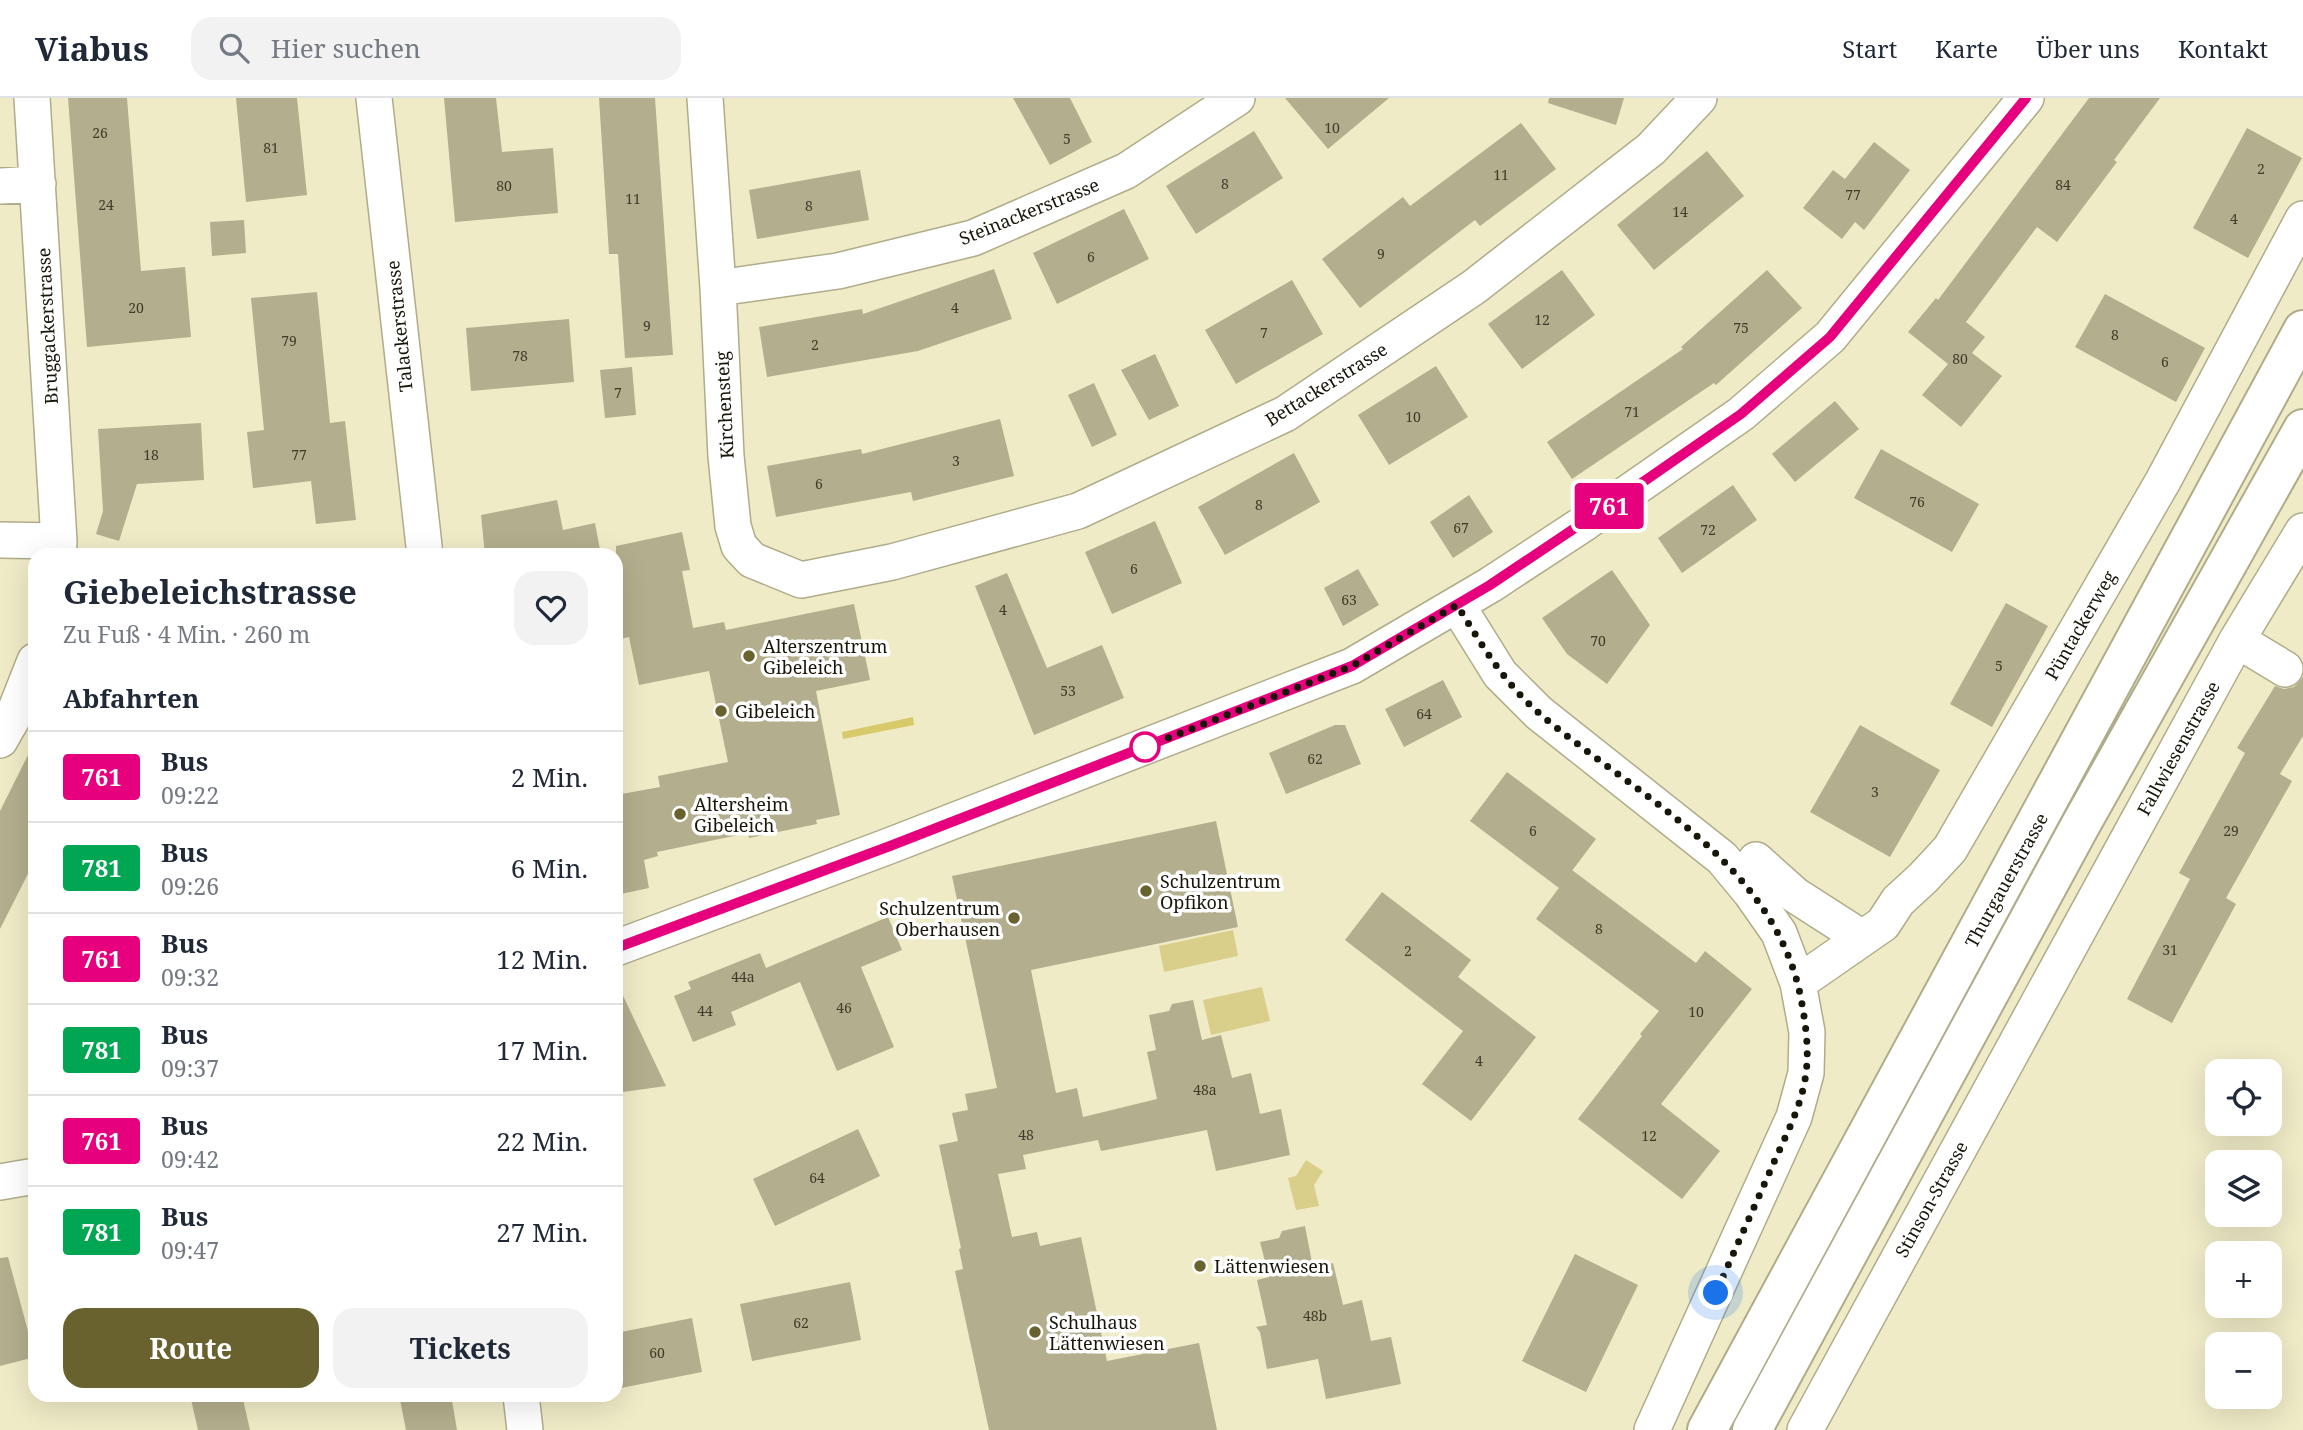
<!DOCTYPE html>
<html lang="de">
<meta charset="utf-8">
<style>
:root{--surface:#fff;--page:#f2f2f3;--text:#1f2937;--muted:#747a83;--line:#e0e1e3;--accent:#69622e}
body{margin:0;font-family:"Noto Serif",serif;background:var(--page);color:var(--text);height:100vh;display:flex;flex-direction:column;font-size:26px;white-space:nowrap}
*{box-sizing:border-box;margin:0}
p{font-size:23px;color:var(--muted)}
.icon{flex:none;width:38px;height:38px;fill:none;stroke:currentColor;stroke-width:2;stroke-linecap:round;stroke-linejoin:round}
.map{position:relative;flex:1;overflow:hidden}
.details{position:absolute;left:28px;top:450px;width:595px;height:854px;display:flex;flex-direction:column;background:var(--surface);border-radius:21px;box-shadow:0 7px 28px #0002}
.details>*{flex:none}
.badge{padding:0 14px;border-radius:5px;font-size:24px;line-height:46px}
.buttons{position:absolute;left:2205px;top:961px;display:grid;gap:14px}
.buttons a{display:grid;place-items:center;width:77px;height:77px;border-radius:14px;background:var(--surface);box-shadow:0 7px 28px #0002;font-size:35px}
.you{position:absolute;width:35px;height:35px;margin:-18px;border:5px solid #fff;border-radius:50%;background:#1a73e8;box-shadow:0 0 0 10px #1a73e833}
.map>.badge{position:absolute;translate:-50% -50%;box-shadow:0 0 0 4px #fff}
h2{padding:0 35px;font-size:26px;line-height:63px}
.round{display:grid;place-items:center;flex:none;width:74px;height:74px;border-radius:21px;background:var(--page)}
.headline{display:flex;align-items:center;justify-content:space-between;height:119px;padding:0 35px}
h1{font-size:33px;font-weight:700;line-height:52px}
.primary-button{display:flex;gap:14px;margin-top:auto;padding:14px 35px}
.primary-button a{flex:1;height:80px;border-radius:21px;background:var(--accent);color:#fff;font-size:28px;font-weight:700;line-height:80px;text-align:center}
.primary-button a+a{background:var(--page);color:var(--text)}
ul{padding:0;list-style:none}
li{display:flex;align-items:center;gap:21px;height:91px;padding:0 35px;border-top:2px solid var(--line)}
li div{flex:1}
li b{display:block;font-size:26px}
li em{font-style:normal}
li .badge{min-width:77px;font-weight:700;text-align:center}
header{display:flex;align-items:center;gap:42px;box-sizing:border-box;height:98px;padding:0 35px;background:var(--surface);border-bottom:2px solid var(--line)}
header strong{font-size:33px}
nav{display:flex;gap:38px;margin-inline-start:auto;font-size:24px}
.search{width:490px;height:63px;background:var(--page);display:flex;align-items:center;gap:18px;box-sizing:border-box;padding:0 24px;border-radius:21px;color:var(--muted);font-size:26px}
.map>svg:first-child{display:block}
.green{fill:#d9cf8a}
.water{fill:#d8ca6a}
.building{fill:#b3ae8d}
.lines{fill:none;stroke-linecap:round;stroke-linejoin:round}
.minor-casing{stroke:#b0ac8a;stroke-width:38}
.major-casing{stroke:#b0ac8a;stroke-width:42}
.minor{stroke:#fff;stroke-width:35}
.major{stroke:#fff;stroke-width:38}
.line-casing{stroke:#fff;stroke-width:16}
.line{stroke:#e6007e;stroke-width:10}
.walk{stroke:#181609;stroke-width:7;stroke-dasharray:0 12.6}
.poi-dot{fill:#69622e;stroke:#fff;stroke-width:2.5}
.stop-dot{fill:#fff;stroke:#e6007e;stroke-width:3.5}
.labels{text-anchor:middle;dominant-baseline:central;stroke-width:7;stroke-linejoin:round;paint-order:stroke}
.number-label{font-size:14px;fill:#3f3c2a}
.street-label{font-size:18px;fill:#181609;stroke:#fff}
.poi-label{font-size:18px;fill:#181609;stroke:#fff;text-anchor:start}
</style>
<header>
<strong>Viabus</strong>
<div class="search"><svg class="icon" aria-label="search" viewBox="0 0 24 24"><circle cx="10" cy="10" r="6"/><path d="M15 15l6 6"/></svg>Hier suchen</div>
<nav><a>Start</a><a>Karte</a><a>Über uns</a><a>Kontakt</a></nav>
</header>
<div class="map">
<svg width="2303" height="1332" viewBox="0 0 2303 1332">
<rect width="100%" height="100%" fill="#efebc7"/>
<path class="green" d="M1233,832L1238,858L1164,874L1159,848Z
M1262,889L1270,923L1211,937L1203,902Z
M1306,1062L1323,1073L1314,1087L1319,1108L1296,1112L1288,1080L1296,1078Z"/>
<path class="water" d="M913,619L914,627L843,641L842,634Z"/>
<path class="building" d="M68,0H127L141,173L185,169L191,239L87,249Z
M236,0H297L307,97L246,104Z
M444,0H496L502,54L553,50L558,115L455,124Z
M599,0H655L673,257L625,260L618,156H609Z
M1013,0H1070L1092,44L1050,67Z
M1285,0H1389L1328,51Z
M1549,0H1624L1616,27L1548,5Z
M2089,0H2160L2114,62L2117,64L2057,144L2037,129L1966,224L1985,239L1972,255L2002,278L1961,329L1922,297L1948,266L1908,234L1936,200L1938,202Z
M1521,25L1556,71L1480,128L1475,122L1360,210L1322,161L1403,99L1410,108Z
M2247,30L2302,60L2248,160L2193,130Z
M1254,33L1283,80L1196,136L1166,88Z
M1874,44L1910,72L1864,132L1855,124L1842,141L1803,110L1833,72L1845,81Z
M1707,53L1744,98L1654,172L1617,127Z
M860,72L869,122L757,141L749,92Z
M1124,111L1149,161L1057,206L1033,155Z
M244,122L246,155L212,158L210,124Z
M994,171L1012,221L918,253L767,279L759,229L862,211L863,216Z
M1562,172L1595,217L1522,271L1488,226Z
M1767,172L1802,210L1716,287L1714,285L1572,381L1547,344L1683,251L1681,249Z
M1292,182L1323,236L1236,286L1205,232Z
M317,194L330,325L345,323L356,422L316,426L311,383L253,390L247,334L264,332L251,200Z
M2105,196L2205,250L2176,304L2075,249Z
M569,221L574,284L471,293L466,230Z
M1155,256L1179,308L1149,322L1121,272Z
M1436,268L1468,319L1389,367L1358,317Z
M632,269L636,317L605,320L600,272Z
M1094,285L1117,337L1092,349L1068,297Z
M1835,303L1859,331L1795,384L1772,356Z
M1000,321L1014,378L913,403L911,394L776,419L767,368L861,351L862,356Z
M201,325L204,382L137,386L119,443L96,436L103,413L98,331Z
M1881,351L1979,406L1952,454L1854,400Z
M1294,355L1320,404L1225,457L1198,409Z
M1733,387L1757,422L1682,475L1658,440Z
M1469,397L1493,434L1453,460L1430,424Z
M557,402L563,432L595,425L601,457H485L481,417Z
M1155,423L1182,485L1112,516L1085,454Z
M682,434L690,472L682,473L693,530L724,524L726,532L854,506L870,582L816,593L840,717L816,722L817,726L749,740L748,735L657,754L658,758L644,762L649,790L616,797V697L660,689L658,678L728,664L709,573L639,587L629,539L616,542V448Z
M1358,471L1379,507L1343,528L1324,490Z
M1612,472L1650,527L1607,586L1567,556L1542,520Z
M1007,475L1047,570L1102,547L1124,600L1034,637L975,488Z
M2006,505L2048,528L1992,629L1950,606Z
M2303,579V638L2280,676L2292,683L2226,800L2236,806L2172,925L2127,901L2190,781L2179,775L2245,655L2237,650L2275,588L2284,591L2294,589Z
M1443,582L1462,619L1404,649L1385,611Z
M1335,627H1345L1361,666L1286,696L1269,655Z
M1860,627L1940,672L1890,759L1810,714Z
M35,643V762L0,831V713Z
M1507,674L1596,741L1559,790L1470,723Z
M1216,723L1238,829L1031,872L1056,995L1077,990L1083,1019L1157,1001L1147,954L1156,952L1149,917L1169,913L1172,906L1193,902L1202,942L1221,937L1232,980L1251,975L1260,1016L1281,1011L1290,1057L1216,1073L1207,1032L1101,1053L1098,1042L1023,1057L1026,1071L998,1076L1012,1139L1037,1134L1040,1148L1081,1139L1107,1263L1199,1245L1217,1332H989L955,1173L963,1171L959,1151L961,1150L939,1047L958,1043L952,1015L968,1012L965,996L997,990L952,778Z
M1572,772L1696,865L1705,853L1752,891L1661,1006L1720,1053L1682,1101L1578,1021L1642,938L1640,936L1659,913L1536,821Z
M1382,794L1471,862L1458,879L1536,939L1471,1023L1422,986L1463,933L1345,842Z
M888,819L902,852L861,869L894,949L837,973L800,884L731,914L736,927L693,944L674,898L691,891L688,884L760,855L766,870Z
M616,883L666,988L616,995Z
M858,1031L880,1078L775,1128L753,1081Z
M1305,1128L1313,1170L1333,1165L1343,1207L1362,1202L1371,1243L1391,1239L1401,1286L1326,1301L1318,1261L1267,1271L1260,1234L1256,1229L1267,1227L1257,1182L1269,1179L1260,1144L1279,1140L1282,1133Z
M1575,1156L1638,1187L1586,1294L1522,1263Z
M8,1159L35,1259L0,1268V1160Z
M850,1184L861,1242L752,1263L740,1206Z
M692,1220L702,1274L616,1291V1235Z
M190,1297H242L250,1332H198Z
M399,1297H451L457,1332H406Z"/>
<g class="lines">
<defs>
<path id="minor" d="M32,0L59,443L58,457
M374,0L425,457
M705,0L718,190L726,358L733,428L739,448L752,462L801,482L892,464L1078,413L1285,316L1474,189L1651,51L1699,0
M0,88L38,86
M718,190L838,173L973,140L1126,73L1237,0
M0,442L59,443
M1457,507L1500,576L1539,615L1722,760L1751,795L1779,835L1798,885L1807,934L1806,975L1794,1019L1652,1332
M2237,542L2285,571
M0,642L12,621L35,563
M1756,762L1795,797L1862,840
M616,850L889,748L1352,568L1490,487L1586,424L1741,316L1830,239L2026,0
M1798,885L1883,826L1898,803L1923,780L1950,751L2163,383L2303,121
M0,1084L35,1078
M521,1297L525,1332
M1805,1332L2237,542L2303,433"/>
<path id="major" d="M1707,1332L2303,232
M1752,1332L2080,728L2303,331"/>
</defs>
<use href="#minor" class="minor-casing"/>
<use href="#major" class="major-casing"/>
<use href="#minor" class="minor"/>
<use href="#major" class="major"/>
</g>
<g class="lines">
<defs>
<path id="line" d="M616,850L890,748L1352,568L1490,487L1630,393L1741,316L1830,239L2026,0"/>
</defs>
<use href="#line" class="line-casing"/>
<use href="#line" class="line"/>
<path class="walk" d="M1145,649L1352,568L1457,507C1482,547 1503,584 1540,616C1639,700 1778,766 1802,906C1806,929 1809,952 1806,975C1802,1007 1787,1035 1774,1064C1755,1108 1735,1151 1716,1195"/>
</g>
<g class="poi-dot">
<circle cx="749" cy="558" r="7"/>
<circle cx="721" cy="613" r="7"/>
<circle cx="680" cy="716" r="7"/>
<circle cx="1146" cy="793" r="7"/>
<circle cx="1014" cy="820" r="7"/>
<circle cx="1200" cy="1168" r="7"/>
<circle cx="1035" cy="1234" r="7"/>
</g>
<circle class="stop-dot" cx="1145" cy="649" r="14"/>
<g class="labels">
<g class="number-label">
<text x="1332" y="29">10</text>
<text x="100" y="34">26</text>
<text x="1067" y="40">5</text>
<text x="271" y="49">81</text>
<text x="2261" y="70">2</text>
<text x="1501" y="76">11</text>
<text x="1225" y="85">8</text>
<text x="2063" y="86">84</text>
<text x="504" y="87">80</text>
<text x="1853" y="96">77</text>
<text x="633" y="100">11</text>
<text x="106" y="106">24</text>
<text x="809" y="107">8</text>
<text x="1680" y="113">14</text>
<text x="2234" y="120">4</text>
<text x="1381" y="155">9</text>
<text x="1091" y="158">6</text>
<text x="136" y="209">20</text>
<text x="955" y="209">4</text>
<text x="1542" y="221">12</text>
<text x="647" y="227">9</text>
<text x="1741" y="229">75</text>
<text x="1264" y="234">7</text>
<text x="2115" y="236">8</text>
<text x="289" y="242">79</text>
<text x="815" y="246">2</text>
<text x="520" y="257">78</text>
<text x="1960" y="260">80</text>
<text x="2165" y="263">6</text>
<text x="618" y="294">7</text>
<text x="1632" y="313">71</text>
<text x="1413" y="318">10</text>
<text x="151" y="356">18</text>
<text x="299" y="356">77</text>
<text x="956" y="362">3</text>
<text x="819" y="385">6</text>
<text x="1917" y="403">76</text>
<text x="1259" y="406">8</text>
<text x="1461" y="429">67</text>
<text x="1708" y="431">72</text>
<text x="1134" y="470">6</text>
<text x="1349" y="501">63</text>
<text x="1003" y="511">4</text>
<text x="1598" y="542">70</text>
<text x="1999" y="567">5</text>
<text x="1068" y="592">53</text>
<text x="1424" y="615">64</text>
<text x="1315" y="660">62</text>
<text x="1875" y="693">3</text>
<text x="1533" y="732">6</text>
<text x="2231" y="732">29</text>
<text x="1599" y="830">8</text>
<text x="2170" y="851">31</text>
<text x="1408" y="852">2</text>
<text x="743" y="878">44a</text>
<text x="844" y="909">46</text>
<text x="705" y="912">44</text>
<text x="1696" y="913">10</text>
<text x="1479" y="962">4</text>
<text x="1205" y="991">48a</text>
<text x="1026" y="1036">48</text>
<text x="1649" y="1037">12</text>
<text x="817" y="1079">64</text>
<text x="1315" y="1217">48b</text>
<text x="801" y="1224">62</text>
<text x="657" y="1254">60</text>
</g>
<g class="street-label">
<text transform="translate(1029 113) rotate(-22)">Steinackerstrasse</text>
<text transform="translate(47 228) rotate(-93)">Bruggackerstrasse</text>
<text transform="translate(399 228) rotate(-96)">Talackerstrasse</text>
<text transform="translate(1326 286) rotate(-32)">Bettackerstrasse</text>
<text transform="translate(724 307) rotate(-93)">Kirchensteig</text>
<text transform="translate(2080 527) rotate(-60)">Püntackerweg</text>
<text transform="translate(2178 650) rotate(-61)">Fallwiesenstrasse</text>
<text transform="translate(2006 782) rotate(-61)">Thurgauerstrasse</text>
<text transform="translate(1931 1101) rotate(-61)">Stinson-Strasse</text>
</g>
<g class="poi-label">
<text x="763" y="548">Alterszentrum<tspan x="763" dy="21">Gibeleich</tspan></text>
<text x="735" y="613">Gibeleich</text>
<text x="694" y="706">Altersheim<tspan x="694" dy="21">Gibeleich</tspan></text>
<text x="1160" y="783">Schulzentrum<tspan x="1160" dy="21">Opfikon</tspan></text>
<text x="1000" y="810" text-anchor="end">Schulzentrum<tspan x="1000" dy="21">Oberhausen</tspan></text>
<text x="1214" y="1168">Lättenwiesen</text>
<text x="1049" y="1224">Schulhaus<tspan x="1049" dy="21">Lättenwiesen</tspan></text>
</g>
</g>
</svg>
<div class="buttons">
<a><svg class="icon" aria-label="locate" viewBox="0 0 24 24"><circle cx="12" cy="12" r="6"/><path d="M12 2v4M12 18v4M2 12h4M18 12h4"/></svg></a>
<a><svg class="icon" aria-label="layers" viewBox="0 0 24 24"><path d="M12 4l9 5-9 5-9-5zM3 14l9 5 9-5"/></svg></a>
<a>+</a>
<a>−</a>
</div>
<div class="you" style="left:1716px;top:1195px"></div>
<b class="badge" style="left:1609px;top:408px;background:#e6007e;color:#fff">761</b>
<section class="details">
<div class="headline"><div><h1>Giebeleichstrasse</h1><p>Zu Fuß · 4 Min. · 260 m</p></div><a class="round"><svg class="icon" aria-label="heart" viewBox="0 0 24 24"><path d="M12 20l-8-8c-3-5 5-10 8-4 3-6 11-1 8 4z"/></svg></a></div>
<h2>Abfahrten</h2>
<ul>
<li><span class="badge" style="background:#e6007e;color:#fff">761</span><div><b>Bus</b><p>09:22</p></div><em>2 Min.</em></li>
<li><span class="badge" style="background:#00a651;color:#fff">781</span><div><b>Bus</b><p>09:26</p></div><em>6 Min.</em></li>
<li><span class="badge" style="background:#e6007e;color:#fff">761</span><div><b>Bus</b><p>09:32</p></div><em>12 Min.</em></li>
<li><span class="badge" style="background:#00a651;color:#fff">781</span><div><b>Bus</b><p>09:37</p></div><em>17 Min.</em></li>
<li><span class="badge" style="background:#e6007e;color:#fff">761</span><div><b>Bus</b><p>09:42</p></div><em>22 Min.</em></li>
<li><span class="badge" style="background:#00a651;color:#fff">781</span><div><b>Bus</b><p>09:47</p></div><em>27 Min.</em></li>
</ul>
<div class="primary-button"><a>Route</a><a>Tickets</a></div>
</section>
</div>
